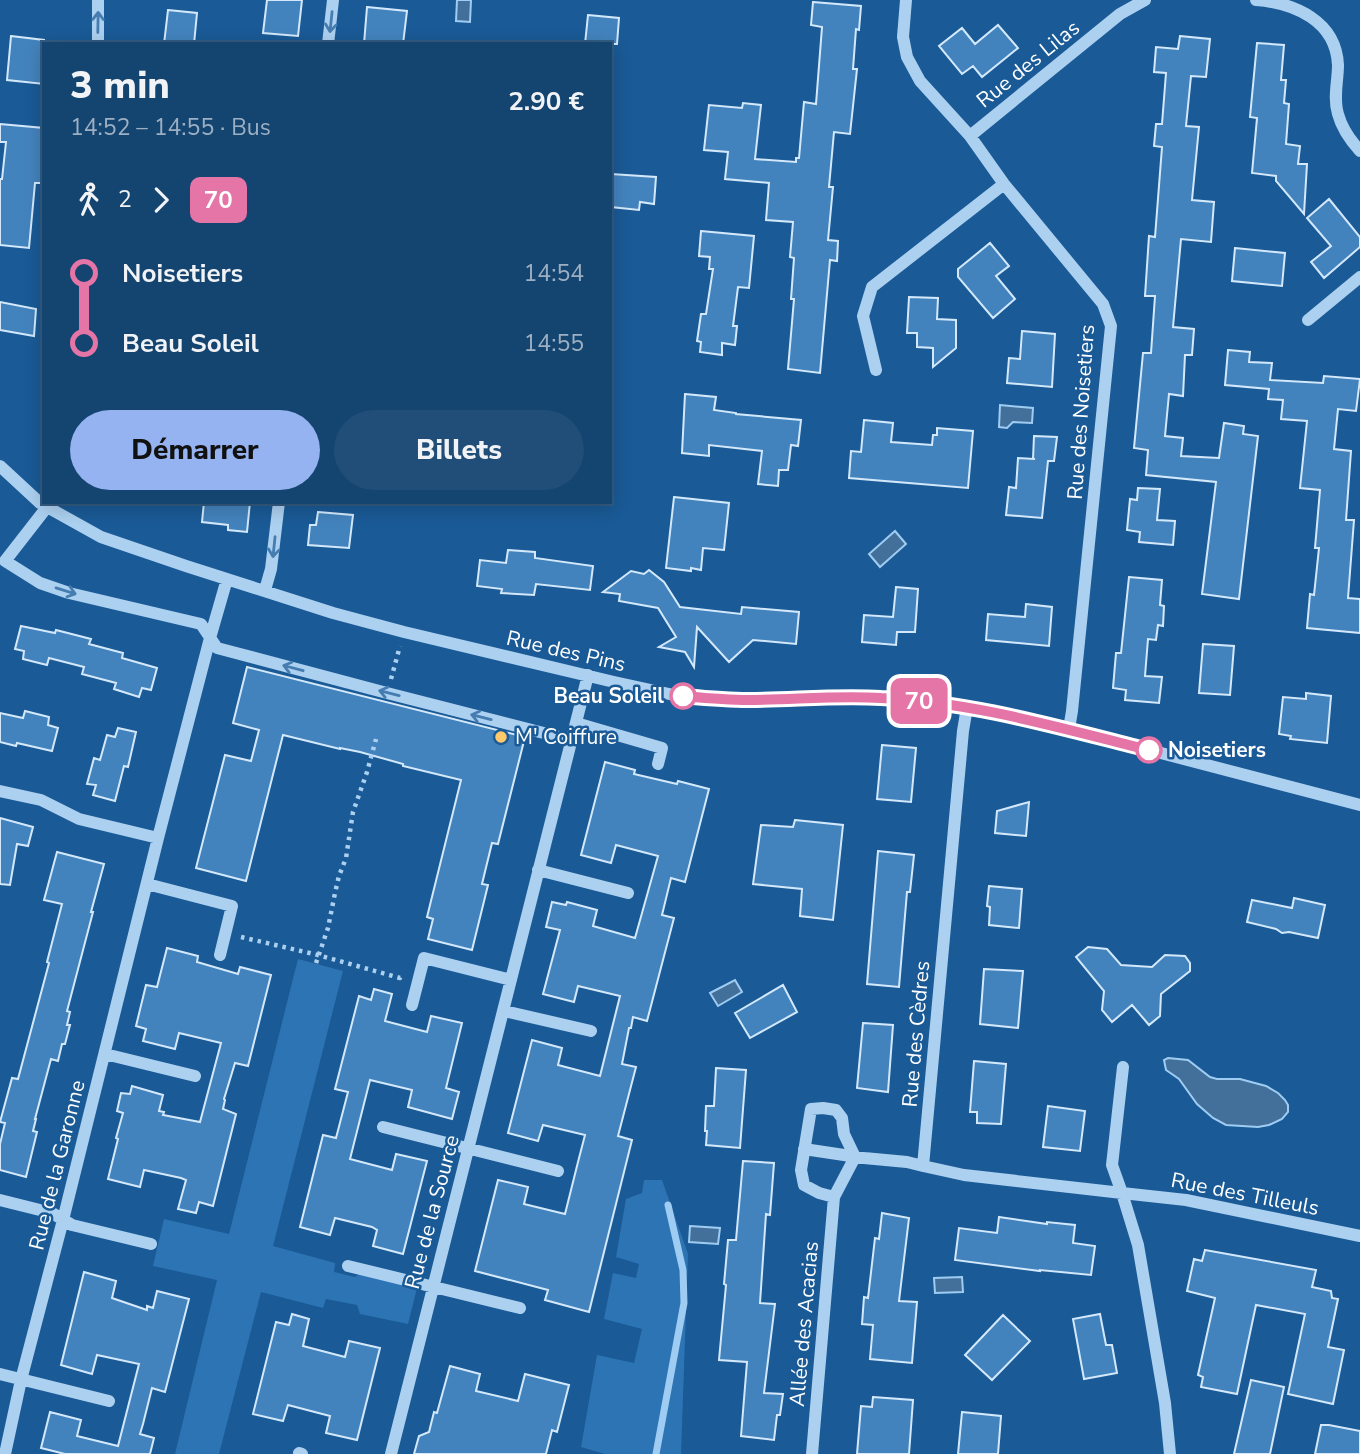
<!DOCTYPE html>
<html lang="fr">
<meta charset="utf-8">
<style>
:root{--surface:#144470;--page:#214e78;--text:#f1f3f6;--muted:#9db0c3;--line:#335c83;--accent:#95b2f1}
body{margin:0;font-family:"Nunito Sans",sans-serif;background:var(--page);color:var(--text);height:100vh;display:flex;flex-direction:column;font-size:26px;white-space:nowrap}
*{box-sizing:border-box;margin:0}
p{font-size:23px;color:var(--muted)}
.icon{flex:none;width:38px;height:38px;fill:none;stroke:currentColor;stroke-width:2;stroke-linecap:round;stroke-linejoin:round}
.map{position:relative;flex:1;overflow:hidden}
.sheet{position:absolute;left:42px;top:42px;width:570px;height:462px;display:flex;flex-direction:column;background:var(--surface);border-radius:0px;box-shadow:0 4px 18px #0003,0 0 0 2px var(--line)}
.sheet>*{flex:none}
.badge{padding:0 14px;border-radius:10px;font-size:24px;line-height:46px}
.map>.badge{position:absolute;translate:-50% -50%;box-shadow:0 0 0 4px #fff}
.legs{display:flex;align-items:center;gap:10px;height:77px;padding:0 28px;font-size:23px}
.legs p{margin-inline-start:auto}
.summary{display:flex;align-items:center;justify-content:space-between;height:119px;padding:0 28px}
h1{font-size:38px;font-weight:800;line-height:52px}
.button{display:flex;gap:14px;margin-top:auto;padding:14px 28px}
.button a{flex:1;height:80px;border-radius:42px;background:var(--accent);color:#111;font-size:28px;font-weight:800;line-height:80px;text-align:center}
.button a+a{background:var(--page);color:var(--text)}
ul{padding:0 28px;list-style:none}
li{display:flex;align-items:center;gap:24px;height:70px;font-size:26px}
li i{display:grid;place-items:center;width:10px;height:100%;margin:0 9px;background:currentColor}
li i::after{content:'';width:18px;height:18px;margin:-9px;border:5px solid;border-radius:50%;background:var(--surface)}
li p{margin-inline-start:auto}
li:first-child i{background:linear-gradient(#0000 50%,currentColor 0)}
li:last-child i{background:linear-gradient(currentColor 50%,#0000 0)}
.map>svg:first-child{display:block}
.green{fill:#2d74b4}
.water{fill:#43709b;stroke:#9fccf2;stroke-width:2}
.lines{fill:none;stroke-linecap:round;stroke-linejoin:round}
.stream{stroke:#9fccf2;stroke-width:7}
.building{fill:#4383bd;stroke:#d3e9fb;stroke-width:2}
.path{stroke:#acd0f0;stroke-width:4.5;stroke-dasharray:3.5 5;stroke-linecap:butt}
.minor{stroke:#acd0f0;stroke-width:12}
.oneway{stroke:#467db1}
.line-1-casing{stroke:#fff;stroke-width:16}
.line-1{stroke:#e675a7;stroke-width:10}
.stop-1-dot{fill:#fff;stroke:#e675a7;stroke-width:3.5}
.poi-dot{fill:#ffc96c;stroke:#1a5a96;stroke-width:2.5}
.labels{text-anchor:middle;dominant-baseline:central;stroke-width:5;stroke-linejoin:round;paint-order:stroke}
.street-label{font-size:21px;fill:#fff;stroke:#1a5a96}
.stop-label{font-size:21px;font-weight:bold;fill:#fff;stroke:#1a5a96;text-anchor:end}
.poi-label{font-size:21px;fill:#fff;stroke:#1a5a96;text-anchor:start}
</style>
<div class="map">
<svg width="1360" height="1454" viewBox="0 0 1360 1454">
<rect width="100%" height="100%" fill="#1a5a96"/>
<path class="green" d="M298,959L343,971L273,1246L335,1263L334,1272L355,1277L361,1273L417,1288L408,1324L360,1314L357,1305L326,1299L323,1308L261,1292L219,1454H175L217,1280L153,1266L164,1219L229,1234Z
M644,1180H662L688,1254L681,1454H605L581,1447L597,1355L634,1363L642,1329L604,1319L613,1273L636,1278L639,1264L616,1257L626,1199L642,1193Z"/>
<path class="water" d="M457,0H471L470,22L456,21Z
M1000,405L1033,408L1032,423L1013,422L1007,428L999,427Z
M895,531L906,544L880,567L869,554Z
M735,980L742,992L718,1006L710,993Z
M1168,1058L1188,1060L1210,1077L1217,1079H1240L1266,1086L1278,1093L1285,1100L1288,1105V1112L1282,1119L1269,1125L1258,1127L1226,1125L1213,1118L1197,1104L1179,1079L1166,1070L1164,1060Z
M690,1226L720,1228L718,1244L689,1242Z
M962,1277L963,1292L935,1293L934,1278Z"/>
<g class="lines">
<path class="stream" d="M656,1454L684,1303L683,1270L668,1205"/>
</g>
<path class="building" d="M267,0H302L298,36L263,33Z
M813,2L861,6L859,30L856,29L853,69H857L850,134L834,132L829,187H833L828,240L838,241L837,261L830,260L820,373L788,369L794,299H791L794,258L790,257L793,222L766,220L769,183L725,179L728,152L704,150L709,105L742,108L743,103L761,105L755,159L796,162V158H799L804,102L816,104L822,27L811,25Z
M367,7L407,11L403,44H364Z
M168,10L197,13L194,44H164Z
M588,15L619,18L617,44H585Z
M998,25L1018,48L982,77L973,66L962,74L939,46L962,28L975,44Z
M11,36L44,40V84L7,80Z
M1180,36L1210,39L1206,77L1191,76L1186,126L1199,127L1192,200L1214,202L1211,242L1181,239L1173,327L1194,329L1192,355H1185L1183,396L1169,394L1165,436L1183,438L1181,456L1219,458L1224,423L1244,426L1243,434L1258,436L1239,599L1202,594L1216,482L1146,475L1148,450L1134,448L1143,353H1151L1155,296H1145L1149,236L1155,237L1162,147L1154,146L1156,124H1162L1166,73L1154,72L1156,47L1178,49Z
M1257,43L1284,45L1281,80H1286L1284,103L1289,104L1286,144L1300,146L1298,164H1307L1304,214L1276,181V176L1252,173L1257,118L1250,117Z
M0,124L44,128V183H35L29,248L0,245V179H2L6,142H0Z
M611,174L656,177L654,204L640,202L639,210L611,207Z
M1329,199L1360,237V247L1324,278L1311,262L1331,246L1307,218Z
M701,231L754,236L749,288L738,287L733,326H737L735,345L722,343V355L700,352L701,342L697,341L701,314H706L713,269H709L710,257L699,256Z
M990,243L1009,266L996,276L1015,299L993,318L958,277V269Z
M1235,248L1285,253L1282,286L1232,281Z
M909,297L938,298L937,319L956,320V348L933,367V348L917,347V333H907Z
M0,302L36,309L34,336L0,330Z
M1022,331L1055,334L1052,387L1007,383L1009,358L1020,359Z
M1228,350L1250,352L1249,362L1272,363L1270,380L1323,383L1324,376L1360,379L1356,411L1338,409L1334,449L1351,451L1346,520H1354L1348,598L1360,599V633L1307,628L1310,594L1314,595L1319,548H1315L1320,490L1300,488L1307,421L1281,419L1283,400L1268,399L1269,389L1225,385Z
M685,394L716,397L714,410L736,413V414L801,420L798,446L791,445L788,470H779L778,486L758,484L762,451L709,445V456L682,453Z
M864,420L893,423L891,442L932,445L933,435H937V428L973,431L968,488L849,478L851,451L861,452Z
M1034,436L1057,437L1054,461H1048L1042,518L1006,515L1009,487L1016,488L1018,458L1035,459H1033Z
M1138,488L1160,489L1157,520L1175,521L1173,545L1139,542L1140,532L1127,530L1130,499L1137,500Z
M674,497L729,503L724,550L703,548L701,570L691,568V571L666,568Z
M204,502H250L247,532L228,530V525L202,522Z
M318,512L353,515L349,548L308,545L310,525H316Z
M508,550L535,552V558L593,566L590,590L536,584L534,595L501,593L502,589L477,586L480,560L506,563Z
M649,570L664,582L680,607L741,614L742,607L799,612L796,644L753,640L729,662L697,627L694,667L685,652L659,647L676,637L658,608L619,601L620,594L603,592L631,571L644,574Z
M1129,577L1162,580L1160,605L1164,606L1163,626L1158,625L1156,640L1148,639L1145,676L1162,677L1159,703L1125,700L1126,690L1113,688L1116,653H1121Z
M896,587L918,589L915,632H897L896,645L862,642L864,615L893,617Z
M1026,604L1052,607L1049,646L986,640L988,614L1025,617Z
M21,626L55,633L56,630L91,639L89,644L123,653L122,658L157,668L151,690L142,688L139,697L114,689L116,683L82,674L84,667L49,658L47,665L23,659L24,651L15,649Z
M1203,644L1234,646L1230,695L1199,693Z
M247,667L525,737L498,844L492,843L482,884L488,885L472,950L428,939L433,919L427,917L461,780L403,766V764L360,752L340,748V749L283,735L246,881L196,868L225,755L251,761L259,730L233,723Z
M1306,693L1331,696L1327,743L1290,739L1291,736L1279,734L1283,697L1306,699Z
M25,711L49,717L48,725L58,728L52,751L17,743L16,746L0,742V713L23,718Z
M118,728L136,732L128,767L124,766L115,801L93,795L96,785L87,784L94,758L100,760L107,735L115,737Z
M882,745L916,748L911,802L877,799Z
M605,762L635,770L634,774L677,784L678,781L709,789L685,882L671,878L662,915L674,918L647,1021L633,1017L631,1028H629L622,1064L636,1067L618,1136L632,1140L589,1312L545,1300L548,1290L475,1271L498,1180L528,1187L524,1204L565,1214L578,1162L585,1135L543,1125L538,1141L508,1133L532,1040L562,1048L558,1065L600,1076L620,996L578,986L574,1002L543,994L560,930L546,927L552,902L566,905L567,902L597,910L593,926L635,938L658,856L616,845L611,863L581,855Z
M1029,802L1026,836L995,833L997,811Z
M0,818L33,827L28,846L17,844L10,885L0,884Z
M795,820L843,825L833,920L800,916L802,889L753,884L761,825L793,827Z
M878,851L914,855L910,892H907L899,987L867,984Z
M57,852L104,864L91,912H93L67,1011L70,1012L67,1025H70L65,1044H62L58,1061L51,1059L35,1119H36L33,1131L37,1132L26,1177L0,1170V1144L5,1123L0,1122L12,1078L18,1079L49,963L47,962L62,904L44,900Z
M989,886L1022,889L1019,928L989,925L990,907L987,906Z
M1294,898L1325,905L1318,938L1289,932L1282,933L1276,929L1247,922L1252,900L1292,908Z
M1088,947L1107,949L1121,965L1152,967L1165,955L1185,956L1190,963V971L1161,994L1160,1016L1149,1025L1132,1005L1112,1022L1102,1010L1104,991L1076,957Z
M167,948L198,956L197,962L238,974L240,967L271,975L248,1066L235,1063L224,1099L225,1100L223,1109L236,1114L213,1206L199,1202L196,1213L178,1209L186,1180L181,1178L144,1170L140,1187L108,1179L118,1139L116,1138L123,1113L117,1111L121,1093L130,1094L132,1086L163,1095L159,1111L164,1112L163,1115L200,1122L221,1043L179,1033L175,1049L143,1041L146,1029L136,1026L146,985L157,987Z
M984,969L1023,971L1018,1028L980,1024Z
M783,985L797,1012L750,1038L735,1013Z
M374,989L392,994L385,1021L427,1032L431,1016L462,1023L446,1088L459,1092L452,1119L408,1107L412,1090L370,1080L350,1159L392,1170L396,1154L427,1161L403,1254L373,1246L377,1230L372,1227L335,1218L330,1235L300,1227L323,1135L336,1138L348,1092L335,1089L359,996L371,1000Z
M863,1023L893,1025L888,1092L857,1088Z
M974,1061L1006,1064L1001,1124L977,1123V1112H970Z
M716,1068L746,1070L740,1148L706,1145L707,1131H705L706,1106H714Z
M1048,1106L1085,1111L1080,1151L1043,1147Z
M743,1161L774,1163L770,1215L766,1214L760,1303L775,1304L764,1393L783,1394L780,1415H777L774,1440L741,1436L747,1362L719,1360L726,1285L724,1284L728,1240H736Z
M882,1213L909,1218L899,1301L917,1302L912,1363L870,1359L873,1325L862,1324L864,1297L868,1298L875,1238L879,1239Z
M999,1217L1047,1224V1222L1075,1225L1073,1243L1095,1246L1091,1275L1040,1270V1271L955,1260L959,1228L997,1233Z
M1205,1250L1316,1270L1312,1287L1331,1291L1332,1298L1338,1299L1328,1347L1344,1350L1333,1404L1288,1394L1305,1314L1256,1305L1237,1394L1201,1387L1203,1377L1198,1375L1215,1298L1187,1291L1194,1259L1202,1261Z
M84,1272L116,1281L112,1298L147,1310V1306L153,1308L157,1291L189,1299L165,1392L152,1388L143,1424L140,1434L154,1438L150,1454H65L41,1448L50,1412L81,1420L77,1436L118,1446L139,1364L97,1355L92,1374L61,1365Z
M292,1314L309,1319L303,1346L345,1357L349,1341L380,1348L357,1440L326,1433L330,1416L288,1405L283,1421L253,1414L276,1322L289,1325Z
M1100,1314L1106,1345H1112L1117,1373L1084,1379L1073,1319Z
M1003,1315L1030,1341L992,1380L965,1355Z
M450,1366L480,1374L476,1391L518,1401L525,1374L569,1385L557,1432L552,1430L546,1454H414L419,1436L429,1432L434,1412L437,1413Z
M1251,1380L1284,1387L1270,1454H1234Z
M873,1397L913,1400L909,1454H857L861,1406L872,1407Z
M962,1412L1001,1416L998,1454H958Z
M1321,1425H1329L1360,1431V1454H1315Z"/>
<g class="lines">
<path class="path" d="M391,679L400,646
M241,937L318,955L400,978L401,976
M316,963L328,928L335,893L339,876L346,858L353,812L367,772L376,739"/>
<path class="minor" d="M906,0L903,37L907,57L920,81L970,136L1004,184L1103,304L1111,326L1072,711L1069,729
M1256,0C1295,3 1336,21 1338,65C1338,81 1333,98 1338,114C1342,129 1350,140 1360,151
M98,44V0
M328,44L333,0
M970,136L1120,14L1145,0
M1308,320L1360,277
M876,370L863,316L872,287L1004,184
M0,466L40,503L101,537L186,566L333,613L404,632L614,682L683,697L747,700L822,697L880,698L967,707L1069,729L1360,805
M5,561L40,583L69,593L201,624L217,648L387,693L571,740
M5,561L47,507V502
M265,590L271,569L279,502
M967,707L963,731L923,1166L964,1175L1122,1193L1138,1245L1165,1403L1170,1454
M576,723L662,748L658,764
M0,791L41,800L79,819L158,838
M538,870L628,893
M147,884L232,906L220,955
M412,1005L424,958L511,980
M504,1011L591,1031
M105,1054L195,1076
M1123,1067L1112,1165L1122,1193L1186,1200L1360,1236
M383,1127L558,1171
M804,1149L864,1158L907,1162L923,1166
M0,1200L52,1213L72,1225L151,1244
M348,1266L520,1308
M0,1374L109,1401
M299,1453L302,1454
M5,1454L21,1380L63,1220L158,838L210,638L227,579
M391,1454L588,675
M812,1454L834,1197L855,1157L844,1134L842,1118L836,1110L823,1108L811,1109L801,1170L804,1185L819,1193L834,1197"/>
</g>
<defs><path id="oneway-shaft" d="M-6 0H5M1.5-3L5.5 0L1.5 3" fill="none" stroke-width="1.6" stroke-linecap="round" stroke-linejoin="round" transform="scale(1.75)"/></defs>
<g class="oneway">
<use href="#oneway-shaft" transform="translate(98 22) rotate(-89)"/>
<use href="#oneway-shaft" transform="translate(331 22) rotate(96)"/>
<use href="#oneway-shaft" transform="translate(274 547) rotate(96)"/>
<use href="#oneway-shaft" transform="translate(66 591) rotate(17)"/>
<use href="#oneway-shaft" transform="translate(293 668) rotate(-165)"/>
<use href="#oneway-shaft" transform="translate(389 693) rotate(-166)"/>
<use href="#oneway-shaft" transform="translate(481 717) rotate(-166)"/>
</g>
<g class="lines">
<defs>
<path id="line-1" d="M683,696C705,698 726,700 748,700C792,700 837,695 881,698C973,702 1060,728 1149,750"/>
</defs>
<use href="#line-1" class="line-1-casing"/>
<use href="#line-1" class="line-1"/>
</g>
<g class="stop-1-dot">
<circle cx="683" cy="696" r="12"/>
<circle cx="1149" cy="750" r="12"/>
</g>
<circle class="poi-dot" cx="501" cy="737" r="7"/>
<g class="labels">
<g class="street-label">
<text transform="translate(1028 64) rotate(-39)">Rue des Lilas</text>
<text transform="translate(1081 412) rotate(-86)">Rue des Noisetiers</text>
<text transform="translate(566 651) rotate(13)">Rue des Pins</text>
<text transform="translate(916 1034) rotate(-85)">Rue des Cèdres</text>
<text transform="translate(57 1165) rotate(-76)">Rue de la Garonne</text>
<text transform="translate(1245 1194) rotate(11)">Rue des Tilleuls</text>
<text transform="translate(432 1212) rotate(-75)">Rue de la Source</text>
<text transform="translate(804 1324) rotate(-85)">Allée des Acacias</text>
</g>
<g class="stop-label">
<text x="664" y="696">Beau Soleil</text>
<text x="1168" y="750" text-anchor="start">Noisetiers</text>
</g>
<g class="poi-label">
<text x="515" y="737">M' Coiffure</text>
</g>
</g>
</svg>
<b class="badge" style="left:919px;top:701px;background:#e675a7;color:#fff">70</b>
<section class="sheet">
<div class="summary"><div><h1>3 min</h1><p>14:52 – 14:55 · Bus</p></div><b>2.90 €</b></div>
<div class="legs"><svg class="icon" aria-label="walk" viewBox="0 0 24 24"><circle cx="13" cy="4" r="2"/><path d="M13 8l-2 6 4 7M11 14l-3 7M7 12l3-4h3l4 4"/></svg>2<svg class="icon" aria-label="forward" viewBox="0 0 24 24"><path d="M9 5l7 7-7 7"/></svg><b class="badge" style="background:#e675a7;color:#fff">70</b></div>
<ul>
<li><i style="color:#e675a7"></i><b>Noisetiers</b><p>14:54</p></li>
<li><i style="color:#e675a7"></i><b>Beau Soleil</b><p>14:55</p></li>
</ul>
<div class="button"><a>Démarrer</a><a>Billets</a></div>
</section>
</div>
